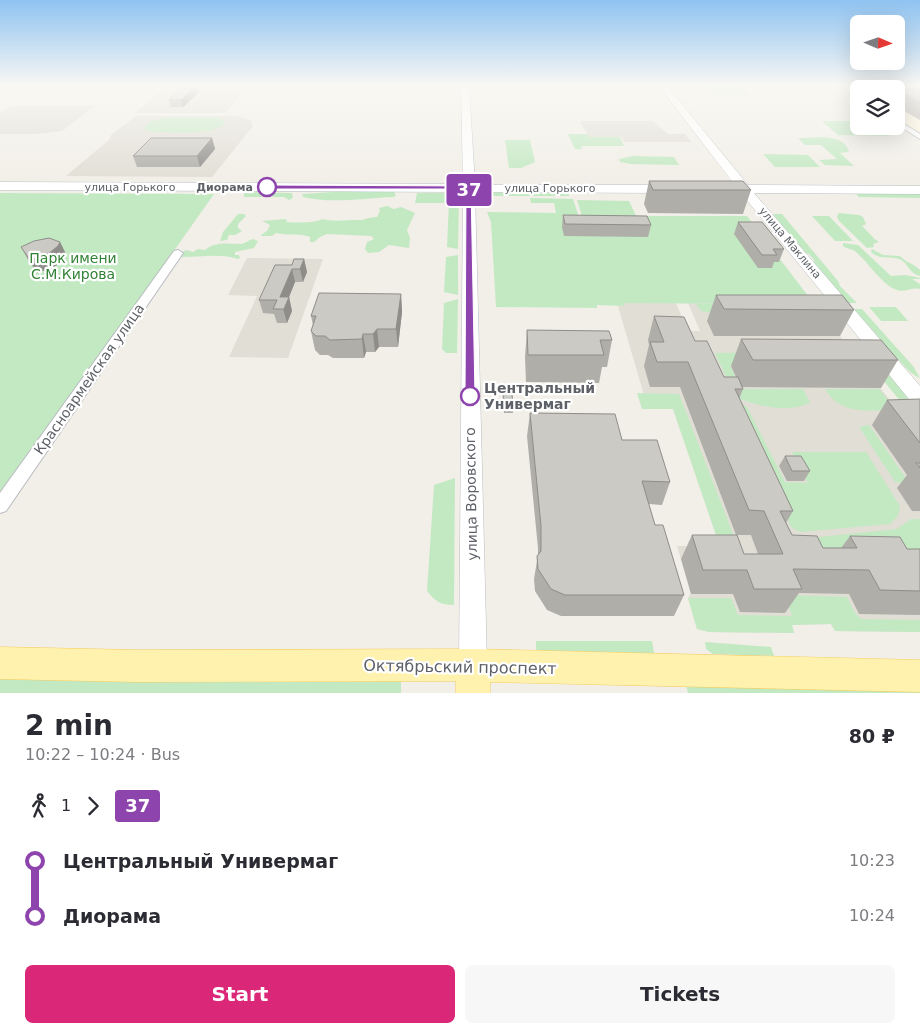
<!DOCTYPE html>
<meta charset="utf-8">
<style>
:root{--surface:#fff;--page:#f7f7f7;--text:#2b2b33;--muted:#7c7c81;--accent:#db2777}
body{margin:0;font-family:"DejaVu Sans",sans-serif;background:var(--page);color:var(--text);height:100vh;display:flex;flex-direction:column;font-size:19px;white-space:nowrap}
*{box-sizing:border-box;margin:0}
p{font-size:16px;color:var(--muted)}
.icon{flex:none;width:28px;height:28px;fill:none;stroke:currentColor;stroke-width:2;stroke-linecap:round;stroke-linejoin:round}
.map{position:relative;height:693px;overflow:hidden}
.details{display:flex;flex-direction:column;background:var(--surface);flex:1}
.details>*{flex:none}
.badge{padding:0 10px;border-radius:4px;font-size:18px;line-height:32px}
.needle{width:32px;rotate:92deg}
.controls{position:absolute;left:850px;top:15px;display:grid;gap:10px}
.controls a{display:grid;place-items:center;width:55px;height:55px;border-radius:8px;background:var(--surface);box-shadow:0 5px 20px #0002;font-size:25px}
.map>.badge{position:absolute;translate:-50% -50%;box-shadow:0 0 0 2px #fff}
.legs{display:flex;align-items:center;gap:8px;height:55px;padding:0 25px;font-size:16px}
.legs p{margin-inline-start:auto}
.head{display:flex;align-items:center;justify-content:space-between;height:85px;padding:0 25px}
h1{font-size:28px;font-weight:800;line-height:38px}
.button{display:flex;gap:10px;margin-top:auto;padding:10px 25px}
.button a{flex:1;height:58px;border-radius:8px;background:var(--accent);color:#fff;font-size:20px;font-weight:800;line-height:58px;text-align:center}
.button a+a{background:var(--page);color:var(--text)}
ul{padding:0 25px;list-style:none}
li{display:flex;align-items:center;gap:18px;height:55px;font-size:19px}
li i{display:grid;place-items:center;width:8px;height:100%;margin:0 6px;background:currentColor}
li i::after{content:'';width:12px;height:12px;margin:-6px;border:4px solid;border-radius:50%;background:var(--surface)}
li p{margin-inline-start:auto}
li:first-child i{background:linear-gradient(#0000 50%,currentColor 0)}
li:last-child i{background:linear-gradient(currentColor 50%,#0000 0)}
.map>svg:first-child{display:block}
.commercial{fill:#fff7de}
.education{fill:#e1ded5}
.green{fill:#c3e9c3}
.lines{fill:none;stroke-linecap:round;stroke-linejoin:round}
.street-casing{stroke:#b9bcc1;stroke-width:2}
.secondary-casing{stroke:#babdc3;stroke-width:1}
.primary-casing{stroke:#f6cb5b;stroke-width:1}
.street{fill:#fff;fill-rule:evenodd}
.secondary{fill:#fff;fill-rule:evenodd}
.primary{fill:#fff2ae;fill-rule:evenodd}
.wall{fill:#afaea9;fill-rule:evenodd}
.shaded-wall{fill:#8f8d89}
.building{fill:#cccac4;stroke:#8f8d89}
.line-1{fill:#8e44ad;stroke:#fff}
.stop-1-dot{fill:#fff;stroke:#8e44ad;stroke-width:2.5}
.labels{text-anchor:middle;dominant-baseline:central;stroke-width:4.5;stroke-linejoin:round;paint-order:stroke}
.far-street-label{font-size:11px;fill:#5e6268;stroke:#fff}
.far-stop-label{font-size:11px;font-weight:bold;fill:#5e6268;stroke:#fff;text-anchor:end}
.park-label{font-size:14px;fill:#328236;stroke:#fff}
.street-label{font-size:14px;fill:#5e6268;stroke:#fff}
.stop-label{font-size:14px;font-weight:bold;fill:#5e6268;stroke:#fff;text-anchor:start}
.near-street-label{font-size:16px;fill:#5e6268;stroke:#fff}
</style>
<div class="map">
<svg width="920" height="693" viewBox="0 0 920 693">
<rect width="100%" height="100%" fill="#f1efe7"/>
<path class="commercial" d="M843,85H920V135L896,119V89H859V95Z"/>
<path class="education" d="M162,90L244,91L225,113H135Z
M12,106H95L62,131L37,134H0V113Z
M136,116H236L250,120L253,126L212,177L66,176L110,139L111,135Z
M580,121H653L668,134H685L691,142H624L622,137H589Z
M247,258L323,259L288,358L229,357L257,296L228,295Z
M623,303H676L688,331H700L688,303L816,305L920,439V632L835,631L831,624L792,625L794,633L709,632L697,629L688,598L691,593L677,546H720L673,409H648L618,306H624Z"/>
<path class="green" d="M702,85H740L751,95L711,94Z
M163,118H219L225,122C219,137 164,132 148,131L144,128L150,122Z
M822,121H859V126H877L890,136L838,135Z
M568,134H587L589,137H620L624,146H581L582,149H575Z
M798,138C814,138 844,132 849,152L840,153L854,166L825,165L819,160L837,159L821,145H805Z
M505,140H530L535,162L521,168H509Z
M763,154L808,155L820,167H775Z
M633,156L674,157L679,165L631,164L620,162L619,159Z
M568,191L569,196H491V192Z
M248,192L288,193H292L293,198L289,200L284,197H244V193Z
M333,192H394L396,195L394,197C366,198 330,204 303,197L302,194Z
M0,193L214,194L0,497Z
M417,193H445V203H415Z
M855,193H920V198L859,197Z
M530,198L573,199L581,223H584L577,200L629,201L640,224L646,216H747L815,305L712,313L701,311L696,304H748L624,303V306L597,305V308L496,307L491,222L487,212L556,213L554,203H531Z
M459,199L458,249L447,247L449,202Z
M387,206L394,209L401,207L415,213L407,230L410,238L409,248L389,245L379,252L368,253L365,249L367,242L374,239L371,236L327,234L320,237L314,242H310V237C299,233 287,236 276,233L272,236H262L261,235L267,231L270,225L262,221L286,219L287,222C296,223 316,223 322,219C334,222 345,220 357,220C364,221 367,217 377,217L380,211L379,208Z
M839,213L859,215L863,217L866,224L862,226L873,237V238L879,242L873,244L874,247L867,248L839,221L837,216Z
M238,214H244L246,216L238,224V228L242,231L235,235H229L227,240L220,241L223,232Z
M774,214H782L838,281L840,286L857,303H847L811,263L815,261L809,254L803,252L772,215Z
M812,216H829L853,241H835Z
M253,239L258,241L254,248L235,252V255H239L240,258L238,259C223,253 199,257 182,257L181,253L186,250L193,252L198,249L205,250C215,241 229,244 241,244C244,244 249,240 253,239Z
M843,243L858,245L891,276L906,275L920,278V279H912L920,284V289C910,287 906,293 897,290C883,286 868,262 856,252C852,248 848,250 843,246Z
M872,249L883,255L900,256C906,263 912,262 920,270V276C907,272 909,263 899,259C889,256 880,260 871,252Z
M458,255V295L444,292L446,257Z
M458,299L457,353H446L442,349L444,303Z
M869,307H896L908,321H881Z
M853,309H862L913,366L920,378C904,371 901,357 886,352Z
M850,351L861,365H730L740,387L729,383L715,353Z
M860,352H872L919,406L905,407Z
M742,389H803L810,402C793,414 756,406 738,398Z
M825,389H879L897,410C869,410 841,416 825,389Z
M637,393L679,394L738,547H720L673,409H642Z
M733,402H740L747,407L785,482L808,483L792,452H866L900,506L898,516L890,524L800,532L791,527Z
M869,425L910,484L895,482L859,427Z
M455,478L454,605C440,605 435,601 427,591L434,485Z
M911,519H920V568L828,558L800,539L897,529Z
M785,595L847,597L855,613L861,619L920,620V632L835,631L831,624L792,625L794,633L709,632L697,629L688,598H731L738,615L792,616Z
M536,641H652L654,653H539L536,649Z
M705,642L771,647L774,656L713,654L706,649Z
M0,679L401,680V693H0Z
M686,685L920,688V693H688Z"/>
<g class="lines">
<defs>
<path id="street" d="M838,85H845L859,93V98Z
M896,119L920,134V139L896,124Z
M178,250L183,253L6,511L0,513V493L174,251Z"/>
<path id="secondary" d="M461,85H469L475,185H670L676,189L670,193L475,192L487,665L483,675L473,679L463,675L459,665L463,192L0,190V182L463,184Z
M658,85H666L748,185L920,186V194L754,193L920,386V406L913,404L741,193L724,192L722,189L724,186L735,185Z"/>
<path id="primary" d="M0,647L136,650L473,649L920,660V692L490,682V693H456V681L136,682L0,679Z"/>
</defs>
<use href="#street" class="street-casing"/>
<use href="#secondary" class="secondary-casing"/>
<use href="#primary" class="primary-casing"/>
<use href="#street" class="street"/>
<use href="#secondary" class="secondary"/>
<use href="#primary" class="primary"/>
</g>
<path class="wall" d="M896,89H920V120L896,106Z
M199,92L183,107H171L169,100Z
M212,138L215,149L200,167H137L133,156Z
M649,181L751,190L743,214L648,213L644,204Z
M563,215L651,225L648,237L564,236L562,227Z
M738,222L784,249L779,262H774L772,268H758L734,234Z
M60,242L66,254L65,259L54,267L37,273L28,260L21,247Z
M304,259L307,272L303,282H295L289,297L292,311L287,323H277L274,314L263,313L259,300L292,265Z
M401,294L402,312L398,347H379L375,352H366L364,358H333L328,355H320L315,350L311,331L313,325L311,316Z
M716,295L854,310L840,336H714L707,321Z
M654,316L695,341L724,377H736L731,366L741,339L898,360L881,388L743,387V389L739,399L793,511L786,523L792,535L823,548H841L850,536L907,549H920V615L859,614L849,594L799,593L785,613L740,612L733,594H691L681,559L692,535H736L680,387H650L644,366L649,345L648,340ZM737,535H751L758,554H744Z
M527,330L612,340L607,367H602L599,383L526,382L525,357Z
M503,393L513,408V413H504Z
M920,399V511H912L897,488L907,475L872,425L887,400Z
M530,413L622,440L670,482L662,505L649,504L655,525L684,595L674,616H561L547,610L535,591L534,579L538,555V548L527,436Z
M785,456L810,471L804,481H787L779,466Z"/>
<path class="shaded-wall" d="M197,85L199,92L183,107L181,100Z
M212,138L215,149L200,167L197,156Z
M60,242L66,254L65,259L54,267L37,273L30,260Z
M304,259L307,272L303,282L300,269Z
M292,269L295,282L289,297L292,311L287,323L280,297Z
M401,294L402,312L398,347L396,329Z
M377,329L379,347L375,352L373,334Z
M363,334L366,352L364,358L362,339Z"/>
<path class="building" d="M185,85H197L181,100H169Z
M896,89H920V103Z
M151,138H212L197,156H133Z
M649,181H743L751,190H653Z
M563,215L647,216L651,225L565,224Z
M738,222H762L784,249H773L777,255H762Z
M49,238L60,242L58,246L48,254L30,260L21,247L34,241Z
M294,259H304L300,269H292L280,297H289L284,309H273L277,300H259L275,265H292Z
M319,293L401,294L396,329H377L373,334H363L362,339L330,340L325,336H316L311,331L316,316H311Z
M716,295H842L854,310L724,309Z
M654,316L684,317L695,341H707L724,377H738L743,389H735L793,511H780L792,535L817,536L823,548H857L850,536L900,537L907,549H920V591L880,590L869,570L793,569L802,589H754L747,570H703L692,535H737L744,554H783L764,511L749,510L688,362H657L650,342H664Z
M527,330L609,331L612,340H600L604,355H528Z
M741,339L881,340L898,360H753Z
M503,393H512L513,408H504Z
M920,399V443L887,400Z
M530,413L615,414L622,440H657L670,482L642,481L655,525H663L684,595H565L551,589L538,569L537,556L541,551V526Z
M785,456H801L810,471H792Z
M916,463H920V468Z"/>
<linearGradient id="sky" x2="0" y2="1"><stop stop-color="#8fc3f1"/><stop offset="0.47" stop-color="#f9f8f4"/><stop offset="1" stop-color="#f9f8f4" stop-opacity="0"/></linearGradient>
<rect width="920" height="182" fill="url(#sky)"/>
<path class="line-1" d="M264,185L471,186L475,396L474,399L470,400L465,396L466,189H267L264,188Z"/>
<g class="stop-1-dot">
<circle cx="267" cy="187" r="9"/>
<circle cx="470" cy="396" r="9"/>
</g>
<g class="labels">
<g class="far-street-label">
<text x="130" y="187">улица Горького</text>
<text x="550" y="188">улица Горького</text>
<text transform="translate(790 243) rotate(50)">улица Маклина</text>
</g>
<g class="far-stop-label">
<text x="253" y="187">Диорама</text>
</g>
<g class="park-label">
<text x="73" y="258">Парк имени<tspan x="73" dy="16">С.М.Кирова</tspan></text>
</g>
<g class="street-label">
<text transform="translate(89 379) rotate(-55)">Красноармейская улица</text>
<text transform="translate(471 494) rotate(-91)">улица Воровского</text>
</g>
<g class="stop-label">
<text x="484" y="388">Центральный<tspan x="484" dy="16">Универмаг</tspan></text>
</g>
<g class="near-street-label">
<text transform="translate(460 667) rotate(1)">Октябрьский проспект</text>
</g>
</g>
</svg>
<div class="controls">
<a><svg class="needle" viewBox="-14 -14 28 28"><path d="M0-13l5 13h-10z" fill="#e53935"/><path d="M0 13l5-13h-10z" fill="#7c7c81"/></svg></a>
<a><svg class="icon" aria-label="layers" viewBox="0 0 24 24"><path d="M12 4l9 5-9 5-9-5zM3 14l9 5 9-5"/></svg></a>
</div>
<b class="badge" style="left:469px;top:190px;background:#8e44ad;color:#fff">37</b>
</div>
<section class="details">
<div class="head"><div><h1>2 min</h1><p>10:22 – 10:24 · Bus</p></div><b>80 ₽</b></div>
<div class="legs"><svg class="icon" aria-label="walk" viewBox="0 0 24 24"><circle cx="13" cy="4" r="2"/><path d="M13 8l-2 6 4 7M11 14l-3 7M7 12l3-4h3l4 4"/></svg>1<svg class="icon" aria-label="forward" viewBox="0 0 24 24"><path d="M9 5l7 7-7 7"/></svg><b class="badge" style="background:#8e44ad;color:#fff">37</b></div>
<ul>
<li><i style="color:#8e44ad"></i><b>Центральный Универмаг</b><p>10:23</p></li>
<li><i style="color:#8e44ad"></i><b>Диорама</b><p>10:24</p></li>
</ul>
<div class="button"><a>Start</a><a>Tickets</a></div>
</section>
